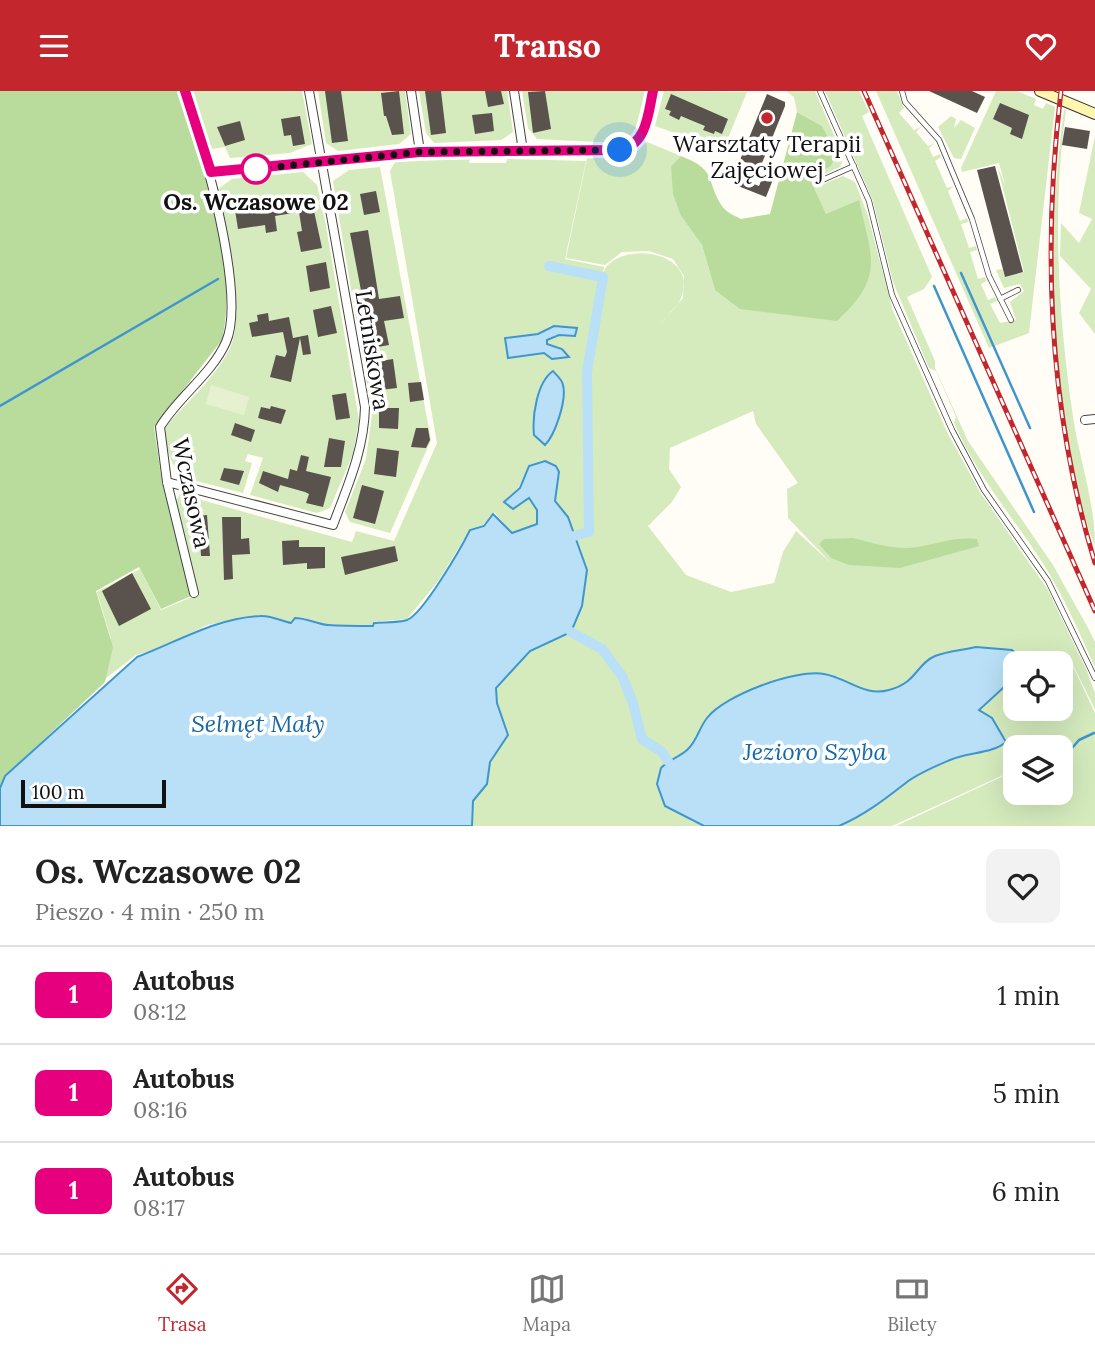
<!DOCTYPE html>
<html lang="pl">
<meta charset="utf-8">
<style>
:root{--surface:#fff;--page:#f2f2f2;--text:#222;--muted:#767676;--line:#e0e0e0;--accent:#c4262e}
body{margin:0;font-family:Lora,serif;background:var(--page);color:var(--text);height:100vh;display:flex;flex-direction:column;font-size:26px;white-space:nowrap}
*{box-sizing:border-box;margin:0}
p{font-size:23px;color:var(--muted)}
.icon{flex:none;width:38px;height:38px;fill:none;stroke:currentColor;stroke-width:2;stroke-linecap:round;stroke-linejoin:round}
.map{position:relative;height:735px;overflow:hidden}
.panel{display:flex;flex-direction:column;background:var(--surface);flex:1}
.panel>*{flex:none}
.badge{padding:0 14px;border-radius:10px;font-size:24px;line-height:46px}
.buttons{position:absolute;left:1003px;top:560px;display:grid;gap:14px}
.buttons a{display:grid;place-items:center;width:70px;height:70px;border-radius:14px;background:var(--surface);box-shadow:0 7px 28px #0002;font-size:35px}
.scale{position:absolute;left:21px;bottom:18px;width:145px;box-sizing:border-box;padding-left:7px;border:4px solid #111;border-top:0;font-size:19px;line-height:24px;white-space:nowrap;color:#111;-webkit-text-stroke:5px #fff;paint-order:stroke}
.you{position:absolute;width:35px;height:35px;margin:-18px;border:5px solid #fff;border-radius:50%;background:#1a73e8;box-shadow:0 0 0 10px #1a73e833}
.map>.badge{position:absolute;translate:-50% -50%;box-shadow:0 0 0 4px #fff}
.round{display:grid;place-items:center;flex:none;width:74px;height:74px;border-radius:14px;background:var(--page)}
.overview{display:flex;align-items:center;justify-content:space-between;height:119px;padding:0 35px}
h1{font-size:33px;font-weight:800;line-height:52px}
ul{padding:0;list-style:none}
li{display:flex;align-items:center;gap:21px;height:98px;padding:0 35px;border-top:2px solid var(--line)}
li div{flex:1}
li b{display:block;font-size:26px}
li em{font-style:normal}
li .badge{min-width:77px;font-weight:700;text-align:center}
header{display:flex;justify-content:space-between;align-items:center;height:91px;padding:0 35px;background:var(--accent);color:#fff;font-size:32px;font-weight:800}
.tab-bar{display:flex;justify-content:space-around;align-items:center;height:98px;border-top:2px solid var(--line);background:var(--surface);font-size:19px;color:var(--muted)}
.tab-bar a{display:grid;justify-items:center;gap:4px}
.tab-bar .on{color:var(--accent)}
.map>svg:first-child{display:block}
.green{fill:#d5ebbd;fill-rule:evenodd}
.forest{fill:#b9dc9c}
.pitch{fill:#e6f2cf}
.water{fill:#b9e0f7;stroke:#3f96cf;stroke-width:2}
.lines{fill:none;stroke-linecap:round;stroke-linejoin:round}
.stream{stroke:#3f96cf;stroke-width:2.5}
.canal{stroke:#b9e0f7;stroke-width:10}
.building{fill:#5a524d}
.lane-casing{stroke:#444;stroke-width:6}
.street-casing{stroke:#444;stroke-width:10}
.secondary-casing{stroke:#333;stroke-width:12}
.lane{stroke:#fff;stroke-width:4.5}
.street{stroke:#fff;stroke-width:8}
.secondary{stroke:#fff6b0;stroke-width:10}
.rail-casing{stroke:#c4262e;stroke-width:5}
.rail{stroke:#fff;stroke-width:2.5;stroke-dasharray:8;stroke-linecap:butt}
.line-casing{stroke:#fff;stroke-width:16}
.line{stroke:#e6007e;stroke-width:10}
.walk{stroke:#111;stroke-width:7;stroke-dasharray:0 12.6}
.poi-dot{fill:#c4262e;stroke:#fff;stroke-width:2.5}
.stop-dot{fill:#fff;stroke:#e6007e;stroke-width:3.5}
.labels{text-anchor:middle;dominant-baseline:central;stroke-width:7;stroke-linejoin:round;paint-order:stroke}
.poi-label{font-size:23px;fill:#111;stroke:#fff}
.stop-label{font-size:23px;font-weight:bold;fill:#111;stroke:#fff}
.street-label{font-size:23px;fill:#111;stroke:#fff}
.water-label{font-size:24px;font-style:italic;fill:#1768a6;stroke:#fff}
</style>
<header><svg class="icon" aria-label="menu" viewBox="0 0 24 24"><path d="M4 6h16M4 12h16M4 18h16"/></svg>Transo<svg class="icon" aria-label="heart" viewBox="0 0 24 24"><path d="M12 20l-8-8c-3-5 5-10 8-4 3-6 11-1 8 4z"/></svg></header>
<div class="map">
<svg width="1095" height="735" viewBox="0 0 1095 735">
<rect width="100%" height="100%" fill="#fffdf5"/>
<path class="green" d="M190,0H302L312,53L290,62L230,67L225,56L212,58Z
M318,0H405L411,43L399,53L338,60L326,52Z
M419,0H507L513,41L501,49L434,52L426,42Z
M522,0H645L634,44L617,52L537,48L528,37Z
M664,0L747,1L723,59L655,35Z
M786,0H815L844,67L840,76L816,87L819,95L843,85L855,91L868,125L893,220L947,341L980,401L1048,499L1087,580L1095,602V618L1063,554L1095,622V735H896L1010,682L1015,683V702H1060L1061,691L1071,697L1061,690L1060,656H1015V681H1010L892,735H839C865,724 885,708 907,691C919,682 936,675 950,669C968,661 992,664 1005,650L992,627L979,619L1015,586V618H1060V572H1023L1024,569L1012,559L977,556L934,565L920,576L913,589L890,599L869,602L837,585L708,626L686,660L691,730L704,735H472L473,710L487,693L490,671L508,644L497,612L496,597L530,560L571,541L582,515L587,479L568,426L555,410L560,382L557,374L545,370L528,375L519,396L504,411L508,415L520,414L528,407L537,419V433L512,442L494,421L483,434L470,438L439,489L407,528L373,531V535C358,535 343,535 328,533C316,532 307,526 295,526L292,532L261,524L207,534L160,557L136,564L101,591L89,561L111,548L97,501L140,478L161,519L199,503L176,410L180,403L352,451L356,440L394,450L437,352L390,80L395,71L470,68L469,72H506L507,68L586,70L565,168L604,176L599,206C601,197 601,181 607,175C631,149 699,164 681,207C677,217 666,225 661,232L683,207L684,185L673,168L649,160L622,161L605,174L566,167L587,67L629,65L647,51L681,65L671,75L681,125L702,154L715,199L859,110L826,124L809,86L830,76L822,35L797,21L794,6ZM753,320L756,333L798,392L787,398L788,427L831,472L796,440L783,461L774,492L731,501L686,484L648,435L672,411L681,396L669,378L670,357Z
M825,0H859L869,21L862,25L932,186L924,198L907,206L935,270V277L968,350L1053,474L1087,535L1095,551V576C1079,541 1064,506 1044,474C1013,426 977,385 954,332L956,326L936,280L929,277L893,191L873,110Z
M876,0H897L904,17L899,22L914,39L921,36L916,41L928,55L935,52L929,57L933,66L940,63L941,66L935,70L947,97L954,95L948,100L960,130L967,127L968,131L961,133L969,157L976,155L977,159L970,161L978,188L985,186L987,190L981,193L988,209L995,206L997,210L990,213L1000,232L1016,229L1010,211L1024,200L1020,193L1004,197L996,179L1002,178L1005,186L1024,181L997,74L1005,94L999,72L962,81L961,77L996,0H1017L1036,8L1034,14L1043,18L1046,12L1055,16L1029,242L989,257Z
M1064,18L1066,19C1052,118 1058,220 1072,319C1078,365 1095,409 1095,455C1044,324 1046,157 1064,18Z
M951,25L956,28L954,37L961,29L975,37L961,68L954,67L938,36Z
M1095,45V243L1079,222L1091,198L1060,165L1061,132L1079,152L1092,128L1079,122Z
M380,76L431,349L390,442L350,431L345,421L366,368L372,324L333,90L349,79Z
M303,81L317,94L326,135L359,329L353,363L330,417L317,422L250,404L263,367L248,363L245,370L252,372L243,402L185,387C168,374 167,355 165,336C186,312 216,286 230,257C246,224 225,135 218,98L232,88Z"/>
<path class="forest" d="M0,0H180C202,69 239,177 222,249L154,336L162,391L191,505L161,518L139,476L96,500L113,556L105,591L5,685L0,697Z
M797,21L822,35L837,64L830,76L809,86L826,123L859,109C871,166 886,185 837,230L740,218L715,199L702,154L681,125L673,103L671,75L681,65C718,80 705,88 722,115C726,121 735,125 741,128L770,123Z
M853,447C873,452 897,460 918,456C941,452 953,446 977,448L979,455L900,477L849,474L831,467L819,453L824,448Z"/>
<path class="pitch" d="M211,294L249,306L244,324L206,313Z"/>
<path class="water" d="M554,235L577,237L575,245L559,244L547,249V253L562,258L569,266L552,268L544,262L508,267L505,247L538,243Z
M553,280C557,285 562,288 563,294C567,309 555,344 545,354L534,344C532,325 537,291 553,280Z
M545,370L556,375L559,381L555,410L568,426L587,479L582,515L571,541L530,560L496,597L497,612L508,644L490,671L487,693L473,710L472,735H0V697L5,685L137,566C177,551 216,527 260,525C270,524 282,530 291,532L295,527C307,527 316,533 328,534C343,535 358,535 373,535L374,532C384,531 397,532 407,529C423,523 461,457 470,439L484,435L493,423L512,442L537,433V419L529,407L513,418L504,411L520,397L529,375Z
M976,556L1012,559L1024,569L1015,572V586L979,619L992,627L1006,651C992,663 968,661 950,669C936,675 919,682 907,691C885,708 865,724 839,735H704L665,715L657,693L661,677C669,669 679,666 687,659C697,650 699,637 707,627C725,604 795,578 824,583C848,587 864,606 889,599C917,592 916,573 935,565C947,560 963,559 976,556Z"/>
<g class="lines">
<path class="stream" d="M961,182L1030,337
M934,195L1034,421
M0,315L218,188
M1007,671L1015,680
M1060,671L1079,649L1094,642"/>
<path class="canal" d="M549,175L603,186L587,281L589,441L574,445
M571,541L602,558L622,585L632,609L642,648L662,661L668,670"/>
</g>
<path class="building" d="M325,0H341L348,50L332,52Z
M399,0L404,43L392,44L386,25H384L381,2Z
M425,0H441L446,42L431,44Z
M485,0H501L504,13L488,16Z
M545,0L551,38L533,42L528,1Z
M929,0H972L985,6L977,22Z
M671,3L728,28L722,43L715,40L714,43L703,39L705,35L688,28L681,25L679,29L669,24L671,20L665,18Z
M767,3L785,11V15L760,77L740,69Z
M1000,12L1029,24L1022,48L1010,43L1012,37L993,28Z
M492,22L494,40L475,43L472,24Z
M300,25L305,53L293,55L291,44L284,45L281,28Z
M240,30L245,49L225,55L217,36Z
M1065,36L1090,40L1087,58L1062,54Z
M995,75L1023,181L1005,186L977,79Z
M766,77L776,81L766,106L738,95L741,88L759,95Z
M376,100L380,121L364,124L360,103Z
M311,106L322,157L301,161L297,141L302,140L299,121L275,125L277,140L266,142L265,134L238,138L235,119L249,117L250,120Z
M368,139L379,208L400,205L404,227L384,230L389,254L372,257L350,142Z
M326,171L330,197L310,201L306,175Z
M331,215L337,242L318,246L313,219Z
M268,222L269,230L289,226L293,247L308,244L311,263L303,264L300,247L291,291L270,286L276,264L285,266L287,261L283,241L252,246L249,232L258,230L257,224Z
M393,268L397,297L380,299L375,271Z
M421,291L424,309L410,311L408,292Z
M346,302L350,327L336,329L332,304Z
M271,315L286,319L281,333L258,327L261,316L270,318Z
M379,317H399L398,338L379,337Z
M235,332L255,339L251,351L231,344Z
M416,337H428L430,349L426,357L411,356Z
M329,347L345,350L341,376H324Z
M377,357L399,360L396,386L374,383Z
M301,364L309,366L306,380L331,386L323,416L306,412L309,403L305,401L280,394L278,401L259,392L263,380L288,388L290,378L297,380Z
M224,377L244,380L239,394L220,389Z
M362,394L384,400L375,433L353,427Z
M207,424L210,465H201L200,443L190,444L189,426Z
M222,426H241V448L249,447L250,463L232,464L233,488L224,489Z
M299,449V456H325V477L307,478V472L283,474L282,450Z
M395,455L398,470L345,484L341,466Z
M132,482L151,518L119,535L102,500Z"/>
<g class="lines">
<defs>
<path id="lane" d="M820,0L869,110L892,204L952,339L984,399L1048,490L1095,587
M902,0L905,11L939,49L972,128L989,185L1011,229
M820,90L854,75
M1000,208L1018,199"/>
<path id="street" d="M185,0C202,52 247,203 226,251C212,283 178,306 160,336L167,391L194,502
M411,0L420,61
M514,0L523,60
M211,81L420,61L620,59C647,52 648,24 653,0
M1085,329L1095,328
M167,391L333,434C348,394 364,359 365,316L309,0"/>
<path id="secondary" d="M1040,0L1095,23"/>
</defs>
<use href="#lane" class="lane-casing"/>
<use href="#street" class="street-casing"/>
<use href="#secondary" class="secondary-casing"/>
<use href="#lane" class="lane"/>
<use href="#street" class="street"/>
<use href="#secondary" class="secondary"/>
<defs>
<path id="rail" d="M864,0L1095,520
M1061,0C1042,160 1048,318 1095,472"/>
</defs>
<use href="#rail" class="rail-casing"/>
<use href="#rail" class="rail"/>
</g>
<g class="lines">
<defs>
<path id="line" d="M185,0L211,81L420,61L620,59C647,53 648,23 653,0"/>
</defs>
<use href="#line" class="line-casing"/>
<use href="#line" class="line"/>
<path class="walk" d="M256,78L420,61L620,59"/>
</g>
<circle class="poi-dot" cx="767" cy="27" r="7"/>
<circle class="stop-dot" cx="256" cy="78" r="14"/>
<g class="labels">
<g class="poi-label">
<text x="767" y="52">Warsztaty Terapii<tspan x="767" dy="26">Zajęciowej</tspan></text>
</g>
<g class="stop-label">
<text x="256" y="110">Os. Wczasowe 02</text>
</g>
<g class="street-label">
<text transform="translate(373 259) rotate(81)">Letniskowa</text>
<text transform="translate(192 402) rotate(78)">Wczasowa</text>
</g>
<g class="water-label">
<text x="258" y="632">Selmęt Mały</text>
<text x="815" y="660">Jezioro Szyba</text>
</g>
</g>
</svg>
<div class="buttons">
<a><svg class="icon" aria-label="locate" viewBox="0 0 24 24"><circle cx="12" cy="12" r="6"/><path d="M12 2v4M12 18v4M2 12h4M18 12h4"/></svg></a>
<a><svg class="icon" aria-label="layers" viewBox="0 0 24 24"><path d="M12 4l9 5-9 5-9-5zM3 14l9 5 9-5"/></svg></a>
</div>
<div class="scale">100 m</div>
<div class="you" style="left:620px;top:59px"></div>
</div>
<section class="panel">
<div class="overview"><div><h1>Os. Wczasowe 02</h1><p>Pieszo · 4 min · 250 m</p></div><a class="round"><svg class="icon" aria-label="heart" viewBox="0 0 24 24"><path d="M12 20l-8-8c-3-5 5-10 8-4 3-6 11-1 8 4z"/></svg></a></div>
<ul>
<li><span class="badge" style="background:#e6007e;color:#fff">1</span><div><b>Autobus</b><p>08:12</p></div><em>1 min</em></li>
<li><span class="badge" style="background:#e6007e;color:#fff">1</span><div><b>Autobus</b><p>08:16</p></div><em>5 min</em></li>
<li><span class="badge" style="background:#e6007e;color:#fff">1</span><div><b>Autobus</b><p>08:17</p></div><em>6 min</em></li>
</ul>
</section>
<nav class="tab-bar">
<a class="on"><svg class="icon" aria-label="directions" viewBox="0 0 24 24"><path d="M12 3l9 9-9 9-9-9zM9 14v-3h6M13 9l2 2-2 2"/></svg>Trasa</a>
<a><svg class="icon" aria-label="map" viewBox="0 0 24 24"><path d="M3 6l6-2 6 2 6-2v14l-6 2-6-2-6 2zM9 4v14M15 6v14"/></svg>Mapa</a>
<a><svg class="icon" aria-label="tickets" viewBox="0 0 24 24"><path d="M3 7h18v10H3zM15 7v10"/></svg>Bilety</a>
</nav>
